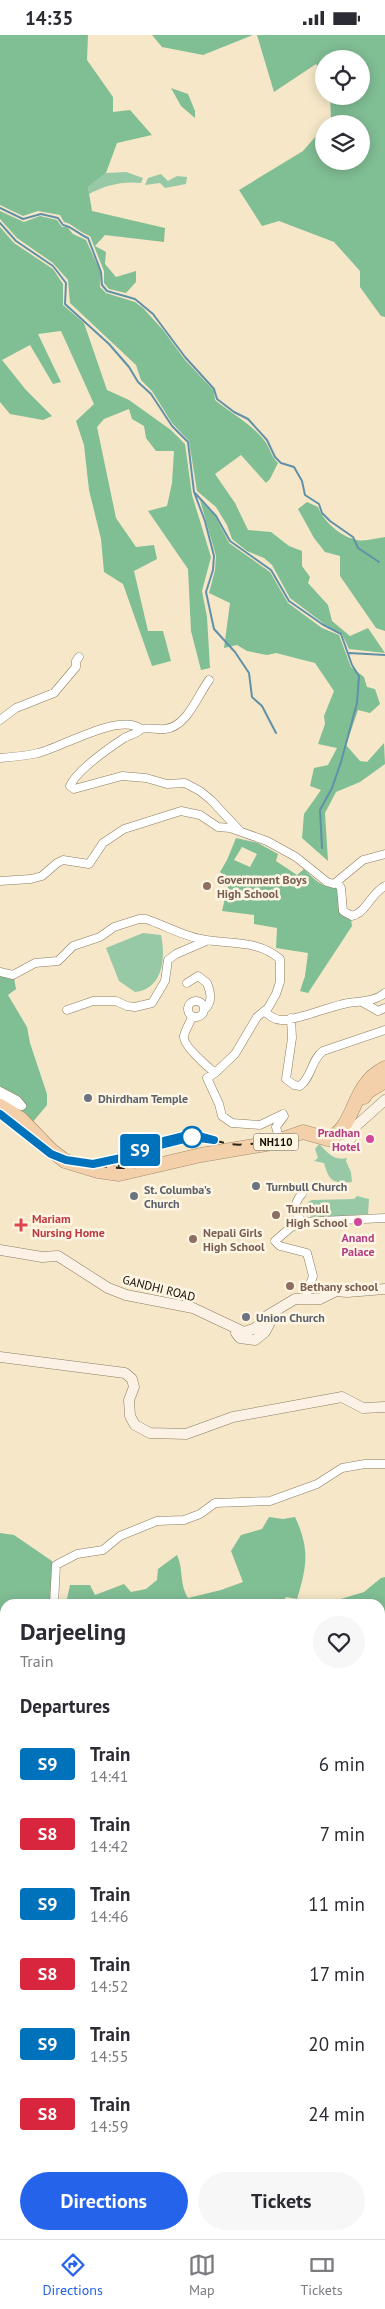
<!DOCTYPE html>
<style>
:root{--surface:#fff;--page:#f7f7f7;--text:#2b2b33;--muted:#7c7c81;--line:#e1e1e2;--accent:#2563eb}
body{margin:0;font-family:"PT Sans",sans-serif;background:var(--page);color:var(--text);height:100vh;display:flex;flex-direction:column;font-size:19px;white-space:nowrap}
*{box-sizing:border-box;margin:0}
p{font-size:16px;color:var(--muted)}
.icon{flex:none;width:28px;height:28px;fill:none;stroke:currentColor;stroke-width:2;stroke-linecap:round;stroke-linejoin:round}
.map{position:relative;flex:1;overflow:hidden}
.panel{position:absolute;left:0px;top:1564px;width:385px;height:641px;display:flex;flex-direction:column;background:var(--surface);border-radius:15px 15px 0 0;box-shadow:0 2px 12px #0003}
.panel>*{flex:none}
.badge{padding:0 10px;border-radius:4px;font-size:18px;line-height:32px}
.controls{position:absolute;left:315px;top:15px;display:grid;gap:10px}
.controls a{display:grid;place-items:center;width:55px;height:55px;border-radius:50%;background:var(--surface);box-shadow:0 2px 12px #0003;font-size:25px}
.map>.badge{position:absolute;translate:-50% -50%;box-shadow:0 0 0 2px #fff}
h2{padding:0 20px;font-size:19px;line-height:45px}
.round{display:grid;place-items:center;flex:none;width:52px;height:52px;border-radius:26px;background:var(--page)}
.head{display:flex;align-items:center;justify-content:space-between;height:85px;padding:0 20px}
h1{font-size:24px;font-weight:800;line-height:38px}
.primary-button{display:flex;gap:10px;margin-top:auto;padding:10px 20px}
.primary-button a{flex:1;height:58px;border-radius:30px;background:var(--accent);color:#fff;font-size:20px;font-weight:800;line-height:58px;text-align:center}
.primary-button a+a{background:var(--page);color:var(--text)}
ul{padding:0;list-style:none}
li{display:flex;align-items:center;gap:15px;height:70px;padding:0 20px}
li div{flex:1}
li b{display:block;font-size:19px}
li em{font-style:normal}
li .badge{min-width:55px;font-weight:700;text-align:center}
.status{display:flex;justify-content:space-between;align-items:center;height:35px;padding:0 25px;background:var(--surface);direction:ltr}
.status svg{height:14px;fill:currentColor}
.tab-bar{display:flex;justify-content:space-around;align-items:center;height:70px;border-top:1px solid var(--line);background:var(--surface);font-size:14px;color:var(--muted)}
.tab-bar a{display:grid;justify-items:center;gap:2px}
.tab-bar .active{color:var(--accent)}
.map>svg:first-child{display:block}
.green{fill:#98c9a7}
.forest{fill:#80be94;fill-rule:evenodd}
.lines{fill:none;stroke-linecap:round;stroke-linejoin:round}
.stream{stroke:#6191a8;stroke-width:2}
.street-casing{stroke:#8b7d62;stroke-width:9}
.secondary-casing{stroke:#8b7d62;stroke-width:11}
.highway-casing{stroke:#a48b6f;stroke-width:15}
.street{stroke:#fff;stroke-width:8}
.secondary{stroke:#fbf1e5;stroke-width:10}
.highway{stroke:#f3d0a9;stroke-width:14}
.rail{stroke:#2b251a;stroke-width:2;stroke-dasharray:9 9;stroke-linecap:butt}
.line-casing{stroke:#fff;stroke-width:11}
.line{stroke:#0072bc;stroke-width:8}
.education-dot{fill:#8d6e63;stroke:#fef5e2;stroke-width:2}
.worship-dot{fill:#6b7280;stroke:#fef5e2;stroke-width:2}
.stop-dot{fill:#fff;stroke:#0072bc;stroke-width:2.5}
.hotel-dot{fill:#d1479c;stroke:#fef5e2;stroke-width:2}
.health-dot{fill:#e0444e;stroke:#fef5e2;stroke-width:2}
.labels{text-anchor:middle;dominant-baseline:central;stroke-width:5;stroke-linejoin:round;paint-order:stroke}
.shield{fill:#fef5e2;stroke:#585246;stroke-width:1}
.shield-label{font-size:11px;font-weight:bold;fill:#110c03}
.education-label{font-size:12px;font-weight:bold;fill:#785e54;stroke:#fef5e2;text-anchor:start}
.worship-label{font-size:12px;font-weight:bold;fill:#5b616d;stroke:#fef5e2;text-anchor:start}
.hotel-label{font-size:12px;font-weight:bold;fill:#b23c85;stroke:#fef5e2;text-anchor:end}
.health-label{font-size:12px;font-weight:bold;fill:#be3a42;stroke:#fef5e2;text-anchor:start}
.street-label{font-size:12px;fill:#110c03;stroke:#fef5e2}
</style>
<div class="status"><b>14:35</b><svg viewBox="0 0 49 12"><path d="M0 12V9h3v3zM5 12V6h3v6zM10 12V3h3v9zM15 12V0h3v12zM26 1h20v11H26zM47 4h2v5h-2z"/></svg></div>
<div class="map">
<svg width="385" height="2204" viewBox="0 0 385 2204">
<rect width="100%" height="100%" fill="#f6e7c8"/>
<path class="green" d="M126,137L143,143L141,148C121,146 107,150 89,159L88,152L106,138Z
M161,139L168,146L177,141L187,142L186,149L165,153L160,148L145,150L148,143Z
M143,898L161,900C166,923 163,954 135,957L119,946L106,913Z
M319,1109C328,1118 334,1126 347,1123L346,1126L351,1137L352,1147C333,1149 329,1146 324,1128L314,1126L318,1123L315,1114Z
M357,1161L369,1164L368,1179L315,1183L311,1182V1177L308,1174V1167L312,1165L354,1164Z
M384,1899L385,1956L380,1960V1908Z"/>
<path class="forest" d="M0,0H88L87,25L113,62V77L130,75L152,100L117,108L106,138L88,152L92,176L165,193L164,207L105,200L95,211L106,217L105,229L116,242L136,236V247L126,258L109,254L104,248V236L90,201C80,198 73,189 64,187L60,180L38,176L23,181L0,170Z
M152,0H253L203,20L162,12Z
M257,0H385V282L381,281L360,252V236L334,207L279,186L262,191L239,155L303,116L324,92V126H361V89H327L331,84L330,61H361V24H324V39L316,29L274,57Z
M171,53L188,59L195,76V83L181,71Z
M0,176L24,187L40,181L57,185L62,192H67L73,199L86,205L101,238L100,252L106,258L135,267L143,273L163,295L185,325L214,356L215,365C231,378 250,388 264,405C270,412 271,422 278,428L270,444L266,448L241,420L215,439L235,468L248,495L271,497L289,511L302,516V531L310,542L308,548L328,570L332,586L350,601L368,593L385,618L349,614L342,599L323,588L290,563L272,530L264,523L247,516L232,504L227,490L216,472L197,456L189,406L172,388L152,356L141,345L136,330L70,268L68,245L53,228L17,203L0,184Z
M0,192L14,208L53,234L63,249V270L84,288L107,355L129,365L171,395L185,409L192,460L211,522L202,556L207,582L210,633L201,635L191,596L188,534L148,476L167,471L172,448L174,416H156L146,403L144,391L132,384L129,374L104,384L97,392L116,483L136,512L154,510L157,524L134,536L148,596H163L171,626L152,631L123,549L104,537L101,504L89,455L84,410L76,386L94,369L61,296L38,299L61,347L53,349L30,310L2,325L26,355L52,381L43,385L10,379L0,367Z
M200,465L215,481L229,508L270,537L288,568L322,593L339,600L351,632L364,642L367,652L375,654L380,669L370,678L358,675L346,710L360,726L367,727L384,708L385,729L360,747L336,757L325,778L328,826L302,803L304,779L321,755L310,751L314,733L328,730L337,713L318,709L325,689L324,681L334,656L315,628L276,618L267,620L247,616L237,610L224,613L230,568L209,558L215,535L216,521Z
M307,467L318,472C323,486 341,502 357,505C365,507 376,503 385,502V596L376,593L340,541V521L325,517L314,503L298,474Z
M236,803L258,808L278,819L276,826L297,840L304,834C314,844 322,853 337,853C341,870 334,872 351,884L352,891L308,958L300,956L305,941L308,918L276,913L277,893L254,889V880L222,876L229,846L220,837L227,825ZM242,812L257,819L250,832L234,825Z
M0,939L14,943L16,954L8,960L27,992L30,1008L47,1059V1070L32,1088L0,1068Z
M269,1482L283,1484L295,1482C310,1514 307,1531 297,1564L286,1562L281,1569H69L67,1564L70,1550H90L95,1560L124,1549L131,1557L146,1554L157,1545L158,1534L177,1520C184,1536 179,1548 188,1563L221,1555L243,1547L231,1516L241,1500L262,1494Z
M0,1498L14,1500L52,1526L54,1530L51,1569H5V1624L0,1625Z
M385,1542V1836L380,1838V1569H311L334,1566L364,1557L381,1543Z
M0,1668L5,1673V1732L0,1727Z
M0,1735L5,1738V1805L0,1803Z
M380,1990L385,1993V2092L380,2085Z
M0,2030L5,2035V2079L0,2073Z
M380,2093L385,2100V2191L380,2189Z
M0,2145L5,2147V2199L0,2193Z
M6,2200H53L55,2204H9Z
M196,2200H334V2204H200Z"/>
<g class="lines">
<path class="stream" d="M0,173L23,184L41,179L58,183L63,190C71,191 80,200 88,203L101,237L102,250L107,256L135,264L153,279L185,322L214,354L217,364L234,377L248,384L267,405L275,422L281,428L294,432L302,446L305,460L319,469L322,478L330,486L353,502L358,513L379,527
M0,188L16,206L53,231L66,248L65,269L109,309L129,332L138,347L151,359L172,391L188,407L194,457L205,486L214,521L213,535L206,557L214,594L235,617L249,638L252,662L262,671L276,698
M195,458L216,481L230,506L271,535L289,566L322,589L341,599L352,630L359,641L357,668L341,727L332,753L320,775L322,813
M349,618L385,620
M0,1732L5,1736
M380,2090L385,2097"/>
<defs>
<path id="street" d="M0,685L16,673L54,658L76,632V626L79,622
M141,694C150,692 156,695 165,694C187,692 198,660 209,645
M0,723C13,722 26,721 38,718C61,713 119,677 141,694C137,699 129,700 124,703C109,713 77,735 70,751L74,754L122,741L146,743L167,749L185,748L200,756L211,765L240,796
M0,846L31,844L42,841L57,828L63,825L89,829L103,808L124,794L181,776L200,780L218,792L230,793L267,806L296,822L327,847L334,849L363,825L385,819
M337,847L341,853L343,876L352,881C367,877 371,858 385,851
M0,937L13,940L35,928L58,926L73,911L100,902L114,892L139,884H146C164,890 183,901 201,904C229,910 257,904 280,924V947L276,959L268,973L257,982L235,1019L215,1038
M187,948L198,941L207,948C211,958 213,968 204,975
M188 974a8 8 0 1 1 16 0a8 8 0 1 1-16 0Z
M362,967L378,976L385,973
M67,975L93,966H116L127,971L135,972L152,968L165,946L168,925L176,919L206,906
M264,976C269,980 274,985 281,985C296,986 330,971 348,968C361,966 374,967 385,958
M192,982C190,988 185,995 184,1001C182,1010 208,1032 215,1038L207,1043L219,1069L222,1081L232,1088L260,1090L283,1079L284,1081L276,1092L280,1106
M291,983L292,1003L286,1044L294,1050L300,1051C312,1042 311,1025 323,1016L385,995
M0,1056L17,1065L22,1071L16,1070L0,1061
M302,1159C293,1168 294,1179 303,1187
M305,1263L313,1241L307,1218L280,1211L275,1206L290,1193L301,1187L385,1183
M54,1569L56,1530L77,1519L103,1515L120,1501L157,1486L184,1485L200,1479L215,1468L270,1466L317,1449L342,1433L365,1429H385
M0,1627H5
M380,2193L385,2197
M336,2204V2200"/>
<path id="secondary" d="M328,1104L338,1111L348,1109L357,1090L385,1065
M0,1215L42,1222L58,1221L108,1253L126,1260L193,1273L244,1297L256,1293L265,1282L295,1264H320L336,1256L347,1257L385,1254
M236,1298L240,1303L255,1305L265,1297L275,1278
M0,1322L125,1338L132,1344L134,1352L129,1365L130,1381L135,1390L150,1398L186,1399L233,1382L342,1362L363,1373L385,1372"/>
<path id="highway" d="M364,1062L367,1057L385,1046
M0,1071L21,1084L51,1115L65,1126L98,1136L119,1139L201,1120L272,1108L303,1097L328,1104C357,1092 350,1050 385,1033"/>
</defs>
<use href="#street" class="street-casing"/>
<use href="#secondary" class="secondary-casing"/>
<use href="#highway" class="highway-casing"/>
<use href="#street" class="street"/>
<use href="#secondary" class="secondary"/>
<use href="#highway" class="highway"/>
<path class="rail" d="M0,1079C39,1109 69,1142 122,1123C143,1116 170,1103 192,1102C205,1102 218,1107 230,1109C243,1111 259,1108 272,1105
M98,1130C117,1134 129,1134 147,1130
M118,1131L145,1123"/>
</g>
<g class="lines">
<defs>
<path id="line" d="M0,1079L51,1119L66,1125L93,1129L121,1123L140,1115L192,1102L214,1105L192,1099L136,1113"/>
</defs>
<use href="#line" class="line-casing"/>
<use href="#line" class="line"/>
</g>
<g class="education-dot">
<circle cx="207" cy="851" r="5"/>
<circle cx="276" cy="1180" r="5"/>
<circle cx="193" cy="1204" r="5"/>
<circle cx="290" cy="1251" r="5"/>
</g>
<g class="worship-dot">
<circle cx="88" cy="1063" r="5"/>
<circle cx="256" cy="1151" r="5"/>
<circle cx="134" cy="1161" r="5"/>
<circle cx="246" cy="1282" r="5"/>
</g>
<circle class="stop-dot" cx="192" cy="1102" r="10"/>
<g class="hotel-dot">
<circle cx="370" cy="1104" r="5"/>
<circle cx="358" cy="1187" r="5"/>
</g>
<path class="health-dot" d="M18.5 1182.5h5v5h5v5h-5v5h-5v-5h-5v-5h5z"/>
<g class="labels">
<rect class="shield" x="253.5" y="1098.5" width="45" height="17" rx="4"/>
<g class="shield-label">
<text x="276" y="1107">NH110</text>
</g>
<g class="education-label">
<text x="217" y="844">Government Boys<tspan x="217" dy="14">High School</tspan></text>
<text x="286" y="1173">Turnbull<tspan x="286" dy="14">High School</tspan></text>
<text x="203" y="1197">Nepali Girls<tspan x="203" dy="14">High School</tspan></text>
<text x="300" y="1251">Bethany school</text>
</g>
<g class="worship-label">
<text x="98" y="1063">Dhirdham Temple</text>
<text x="266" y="1151">Turnbull Church</text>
<text x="144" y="1154">St. Columba's<tspan x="144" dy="14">Church</tspan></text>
<text x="256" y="1282">Union Church</text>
</g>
<g class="hotel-label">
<text x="360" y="1097">Pradhan<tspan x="360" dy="14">Hotel</tspan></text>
<text x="358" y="1202" text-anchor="middle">Anand<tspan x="358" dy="14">Palace</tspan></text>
</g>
<g class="health-label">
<text x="32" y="1183">Mariam<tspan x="32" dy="14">Nursing Home</tspan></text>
</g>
<g class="street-label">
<text transform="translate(159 1253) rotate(14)">GANDHI ROAD</text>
</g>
</g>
</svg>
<div class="controls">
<a><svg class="icon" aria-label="locate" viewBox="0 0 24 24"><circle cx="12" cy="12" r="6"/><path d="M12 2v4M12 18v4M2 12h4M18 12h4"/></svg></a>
<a><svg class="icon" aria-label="layers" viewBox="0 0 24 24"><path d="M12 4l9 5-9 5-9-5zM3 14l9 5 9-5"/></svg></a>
</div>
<b class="badge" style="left:140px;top:1115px;background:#0072bc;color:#fff">S9</b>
<section class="panel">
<div class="head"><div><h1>Darjeeling</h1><p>Train</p></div><a class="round"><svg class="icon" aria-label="heart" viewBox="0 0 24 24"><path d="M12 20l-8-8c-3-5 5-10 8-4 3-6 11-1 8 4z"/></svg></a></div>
<h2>Departures</h2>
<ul>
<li><span class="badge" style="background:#0072bc;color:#fff">S9</span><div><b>Train</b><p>14:41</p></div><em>6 min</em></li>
<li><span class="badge" style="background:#d7263d;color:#fff">S8</span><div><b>Train</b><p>14:42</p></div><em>7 min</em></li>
<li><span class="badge" style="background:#0072bc;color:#fff">S9</span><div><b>Train</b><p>14:46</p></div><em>11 min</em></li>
<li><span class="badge" style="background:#d7263d;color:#fff">S8</span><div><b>Train</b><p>14:52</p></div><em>17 min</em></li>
<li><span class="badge" style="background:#0072bc;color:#fff">S9</span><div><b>Train</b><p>14:55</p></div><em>20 min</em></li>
<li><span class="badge" style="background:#d7263d;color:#fff">S8</span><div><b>Train</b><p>14:59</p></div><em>24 min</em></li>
</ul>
<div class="primary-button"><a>Directions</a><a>Tickets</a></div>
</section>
</div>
<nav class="tab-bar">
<a class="active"><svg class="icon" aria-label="directions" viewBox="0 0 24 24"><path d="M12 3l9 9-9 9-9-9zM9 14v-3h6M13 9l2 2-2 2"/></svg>Directions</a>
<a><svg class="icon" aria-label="map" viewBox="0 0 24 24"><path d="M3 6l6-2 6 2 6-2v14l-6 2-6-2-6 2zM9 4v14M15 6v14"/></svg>Map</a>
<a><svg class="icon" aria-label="tickets" viewBox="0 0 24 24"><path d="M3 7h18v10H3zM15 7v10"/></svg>Tickets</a>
</nav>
